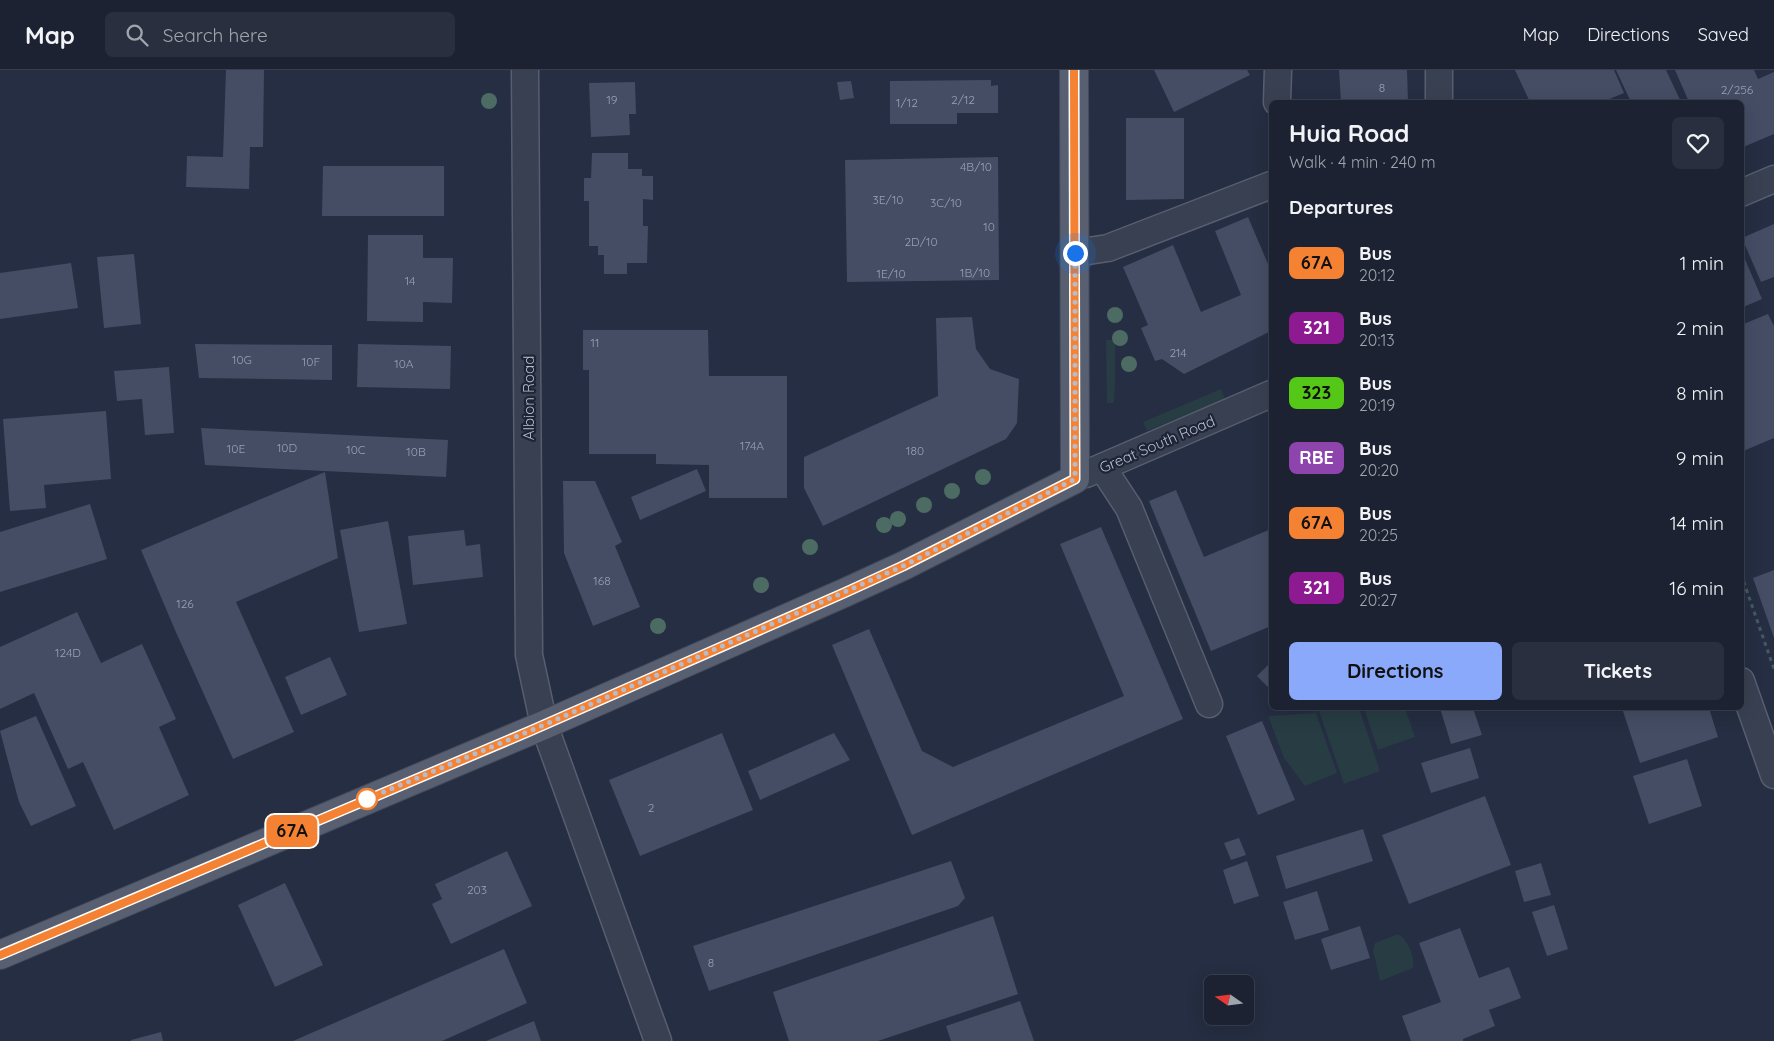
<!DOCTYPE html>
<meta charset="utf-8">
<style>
:root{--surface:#1c2232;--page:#292f3e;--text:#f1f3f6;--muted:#a0a4ac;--line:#3a3f4d;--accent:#8ba9fb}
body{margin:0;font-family:Quicksand,sans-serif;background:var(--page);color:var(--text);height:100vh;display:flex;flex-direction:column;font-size:19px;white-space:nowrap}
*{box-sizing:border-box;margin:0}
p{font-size:16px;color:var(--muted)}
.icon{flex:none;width:28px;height:28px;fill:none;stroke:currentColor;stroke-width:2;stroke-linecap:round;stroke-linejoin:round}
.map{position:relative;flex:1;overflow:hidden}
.panel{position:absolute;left:1269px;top:30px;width:475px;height:610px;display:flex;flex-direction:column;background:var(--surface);border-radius:8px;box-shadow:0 5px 20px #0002,0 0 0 1px var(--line)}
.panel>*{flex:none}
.badge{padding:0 10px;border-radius:8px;font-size:18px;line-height:32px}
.needle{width:32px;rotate:284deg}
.buttons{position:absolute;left:1204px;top:905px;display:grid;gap:10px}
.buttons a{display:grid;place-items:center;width:50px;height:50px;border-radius:8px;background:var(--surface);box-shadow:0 5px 20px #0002,0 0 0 1px var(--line);font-size:25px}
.you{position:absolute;width:25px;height:25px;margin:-12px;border:4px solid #fff;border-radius:50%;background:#1a73e8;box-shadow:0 0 0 8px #1a73e833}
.map>.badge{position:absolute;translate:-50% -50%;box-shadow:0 0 0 2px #fff}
h2{padding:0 20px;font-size:19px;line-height:45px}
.round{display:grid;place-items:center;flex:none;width:52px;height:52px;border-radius:8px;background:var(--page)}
.overview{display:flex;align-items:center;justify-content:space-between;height:85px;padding:0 20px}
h1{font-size:24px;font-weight:800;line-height:38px}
.cta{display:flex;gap:10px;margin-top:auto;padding:10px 20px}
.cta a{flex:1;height:58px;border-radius:8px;background:var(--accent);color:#111;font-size:20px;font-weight:800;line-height:58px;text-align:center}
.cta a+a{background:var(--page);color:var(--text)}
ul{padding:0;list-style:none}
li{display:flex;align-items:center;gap:15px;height:65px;padding:0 20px}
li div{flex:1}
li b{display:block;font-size:19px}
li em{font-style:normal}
li .badge{min-width:55px;font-weight:700;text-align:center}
header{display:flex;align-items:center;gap:30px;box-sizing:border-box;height:70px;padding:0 25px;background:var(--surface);border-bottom:1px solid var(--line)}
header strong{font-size:24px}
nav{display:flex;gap:28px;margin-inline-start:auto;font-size:18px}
.search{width:350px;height:45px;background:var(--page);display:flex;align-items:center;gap:12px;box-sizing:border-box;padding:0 18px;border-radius:8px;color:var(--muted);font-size:19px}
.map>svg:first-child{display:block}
.green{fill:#273c43}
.building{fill:#444d64}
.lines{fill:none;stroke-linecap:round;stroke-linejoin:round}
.minor-casing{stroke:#575e6f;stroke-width:29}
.major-casing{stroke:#43495b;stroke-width:30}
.path{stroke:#45595f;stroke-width:3;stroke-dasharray:4 4;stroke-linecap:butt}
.minor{stroke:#394051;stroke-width:26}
.major{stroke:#575f71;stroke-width:28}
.tree{fill:#4c6b62}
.line-casing{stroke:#fff;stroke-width:11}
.line{stroke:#f58232;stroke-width:8}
.walk{stroke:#b6bccc;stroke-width:5;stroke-dasharray:0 9}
.stop-dot{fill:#fff;stroke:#f58232;stroke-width:2.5}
.labels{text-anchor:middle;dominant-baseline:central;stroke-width:4.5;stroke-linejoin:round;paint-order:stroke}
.number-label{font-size:12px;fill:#9aa0b2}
.street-label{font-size:15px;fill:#b6bccc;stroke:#1e2537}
</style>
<header>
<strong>Map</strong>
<div class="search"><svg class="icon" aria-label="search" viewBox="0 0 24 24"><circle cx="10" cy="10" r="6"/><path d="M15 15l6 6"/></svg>Search here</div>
<nav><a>Map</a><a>Directions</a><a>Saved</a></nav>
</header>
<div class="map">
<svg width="1774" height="971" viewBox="0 0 1774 971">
<rect width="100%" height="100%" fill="#252e42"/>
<path class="green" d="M1106,270H1115V317L1114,333H1107Z
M1221,319L1225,329L1147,361L1143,352Z
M1318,638H1359L1380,701L1344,714Z
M1364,638H1405L1415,667L1378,680Z
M1316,643L1337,703L1305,716L1284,688L1268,646Z
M1398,864C1408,870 1415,886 1413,898L1380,911L1373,880L1375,873Z"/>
<path class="building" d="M226,0H264L263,77H250L249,119L186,117L187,86L223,87Z
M1154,0H1247L1250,5L1174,42Z
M1339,0H1407L1408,32H1341Z
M1515,0H1614L1624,23L1602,32H1530Z
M1616,0H1666L1681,32H1631Z
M1675,0H1754L1758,9L1774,2V64L1741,78V32H1689Z
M991,10V16L998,15V43H957V54H890V11Z
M851,11L854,28L840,30L837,12Z
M635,12L636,44H629L630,65L591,67L589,13Z
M1126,48H1184V129L1126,130Z
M592,83H628V99H642V106H653V130L643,129V156H648L647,193H627V204H604V185H598V176H589V131H584V108H591Z
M998,87L999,210L847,212L845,90Z
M323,96H444V146H322Z
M1248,147L1271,201V261L1184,304L1162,289L1155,291L1141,258L1148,255L1123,197L1173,175L1201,242L1241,225L1215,161Z
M1774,154V207L1761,212L1742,168Z
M368,165H423V188H453L452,233L423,232V252L367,251Z
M1741,180L1762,229L1741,238Z
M134,184L141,254L104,258L97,187Z
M71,193L78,238L0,249V203Z
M1768,244L1774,256V368L1741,382V255Z
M972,247L976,279L990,299L1019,309L1017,353L1006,369L823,456L804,418V387L938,326L936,248Z
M583,260H708L709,306H787V428H709V395L656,394V384H589V300H583Z
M195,274L332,275V310L199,308Z
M358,274L451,276L450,319L357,317Z
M169,297L174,363L145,365L142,329L117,331L114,301Z
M106,341L111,409L44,415L46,438L10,441L3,349Z
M201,358L448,370L446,407L205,395Z
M697,399L706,421L640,450L631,427Z
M325,402L338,488L236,532L294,662L233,689L175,560L141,480Z
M563,411H595L622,472L615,476L640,537L593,556L564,483Z
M1176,420L1204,487L1271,459V556L1211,581L1149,431Z
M90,434L107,489L0,522V462Z
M388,451L407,554L359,562L340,460Z
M1101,457L1183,649L912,765L832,575L869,559L922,681L953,697L1124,626L1060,474Z
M464,460L466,476L480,474L483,507L413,515L408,466Z
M1774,500V568L1753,508Z
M77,542L101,593L142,574L176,649L159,657L189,725L114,760L83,692L68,699L34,623L0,639V577Z
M330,587L347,625L301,645L285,607Z
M1271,592V620L1257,606Z
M1440,638H1473L1482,665L1451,674Z
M1622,638H1709L1718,667L1640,693Z
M36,646L76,736L31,756L19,732L0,661Z
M1262,651L1295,730L1258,745L1226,666Z
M722,663L753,740L640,786L609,710Z
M834,663L850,690L760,730L748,701Z
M1470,678L1479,708L1431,723L1421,693Z
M1687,689L1702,736L1649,754L1633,706Z
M1485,726L1511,795L1409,834L1382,765Z
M1363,759L1373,791L1286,819L1276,786Z
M1239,768L1246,785L1231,790L1224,773Z
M507,781L532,836L451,874L432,834L442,829L435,814Z
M951,791L965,828L958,836L709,921L693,876Z
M1247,791L1259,826L1234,834L1223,800Z
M1541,793L1551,825L1524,832L1515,801Z
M285,813L323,895L275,917L238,835Z
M1317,821L1329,860L1295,870L1283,832Z
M1554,835L1568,879L1547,886L1532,842Z
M993,846L1018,924L878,971H789L773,922Z
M1360,856L1370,888L1331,900L1321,869Z
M1460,858L1479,908L1509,897L1521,928L1489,940L1495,956L1463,969V971H1411L1402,946L1441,932L1419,873Z
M504,879L527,933L442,971H293Z
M1020,931L1034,971H951L946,956Z
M534,951L541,971H486Z
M161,962L163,971H131V970Z"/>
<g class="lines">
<defs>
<path id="minor" d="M525,0L529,585L544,655L658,971
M1439,0V32
M1277,32L1278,0
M1741,123L1774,109
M1075,183L1108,178L1271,115
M1102,397L1129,438L1209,634
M1086,404L1271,324
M1741,611L1774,705"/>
<path id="major" d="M0,885L544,655L844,523L903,496L1075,409L1074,0"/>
</defs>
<use href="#minor" class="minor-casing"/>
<use href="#major" class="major-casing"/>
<path class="path" d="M1741,504L1774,599"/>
<use href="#minor" class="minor"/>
<use href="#major" class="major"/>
</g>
<g class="tree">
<circle cx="489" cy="31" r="8"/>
<circle cx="1115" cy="245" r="8"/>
<circle cx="1120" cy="268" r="8"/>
<circle cx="1129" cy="294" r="8"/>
<circle cx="983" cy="407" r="8"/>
<circle cx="952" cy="421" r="8"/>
<circle cx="924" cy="435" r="8"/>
<circle cx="898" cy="449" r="8"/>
<circle cx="884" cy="455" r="8"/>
<circle cx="810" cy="477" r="8"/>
<circle cx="761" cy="515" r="8"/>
<circle cx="658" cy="556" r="8"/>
</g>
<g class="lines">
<defs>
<path id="line" d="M0,885L530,661L844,523L903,496L1075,409L1074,0"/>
</defs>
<use href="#line" class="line-casing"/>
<use href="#line" class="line"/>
<path class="walk" d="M367,729L544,655L903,496L1075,409V183"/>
</g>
<circle class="stop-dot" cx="367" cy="729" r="10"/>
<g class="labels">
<g class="number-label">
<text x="1382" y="17">8</text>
<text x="1737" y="19">2/256</text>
<text x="612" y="29">19</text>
<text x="963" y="29">2/12</text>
<text x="907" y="32">1/12</text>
<text x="976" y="96">4B/10</text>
<text x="888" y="129">3E/10</text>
<text x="946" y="132">3C/10</text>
<text x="989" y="156">10</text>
<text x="921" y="171">2D/10</text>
<text x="975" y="202">1B/10</text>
<text x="891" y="203">1E/10</text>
<text x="410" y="210">14</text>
<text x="595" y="272">11</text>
<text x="1178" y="282">214</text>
<text x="242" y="289">10G</text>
<text x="311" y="291">10F</text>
<text x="404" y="293">10A</text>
<text x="752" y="375">174A</text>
<text x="287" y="377">10D</text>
<text x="236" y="378">10E</text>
<text x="356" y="379">10C</text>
<text x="915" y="380">180</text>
<text x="416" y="381">10B</text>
<text x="602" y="510">168</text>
<text x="185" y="533">126</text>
<text x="68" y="582">124D</text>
<text x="651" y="737">2</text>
<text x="477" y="819">203</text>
<text x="711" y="892">8</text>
</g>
<g class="street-label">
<text transform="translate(528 328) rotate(-90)">Albion Road</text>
<text transform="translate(1157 374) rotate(-23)">Great South Road</text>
</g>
</g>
</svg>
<div class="buttons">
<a><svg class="needle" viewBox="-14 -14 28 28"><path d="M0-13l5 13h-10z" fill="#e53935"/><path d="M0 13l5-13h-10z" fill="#a0a4ac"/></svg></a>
</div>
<div class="you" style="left:1075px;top:183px"></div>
<b class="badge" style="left:292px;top:761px;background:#f58232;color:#111">67A</b>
<section class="panel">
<div class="overview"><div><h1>Huia Road</h1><p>Walk · 4 min · 240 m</p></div><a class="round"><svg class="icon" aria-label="heart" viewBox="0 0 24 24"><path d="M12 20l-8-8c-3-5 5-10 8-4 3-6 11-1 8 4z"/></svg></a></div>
<h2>Departures</h2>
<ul>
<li><span class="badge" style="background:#f58232;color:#111">67A</span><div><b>Bus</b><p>20:12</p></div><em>1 min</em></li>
<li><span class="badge" style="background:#8d1a90;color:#fff">321</span><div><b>Bus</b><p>20:13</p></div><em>2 min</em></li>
<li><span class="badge" style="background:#54c717;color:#111">323</span><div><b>Bus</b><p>20:19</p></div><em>8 min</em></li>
<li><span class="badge" style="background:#8e44ad;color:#fff">RBE</span><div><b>Bus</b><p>20:20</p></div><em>9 min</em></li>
<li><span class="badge" style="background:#f58232;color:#111">67A</span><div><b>Bus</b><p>20:25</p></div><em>14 min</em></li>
<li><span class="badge" style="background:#8d1a90;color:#fff">321</span><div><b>Bus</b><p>20:27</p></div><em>16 min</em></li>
</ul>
<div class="cta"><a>Directions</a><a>Tickets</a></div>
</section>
</div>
